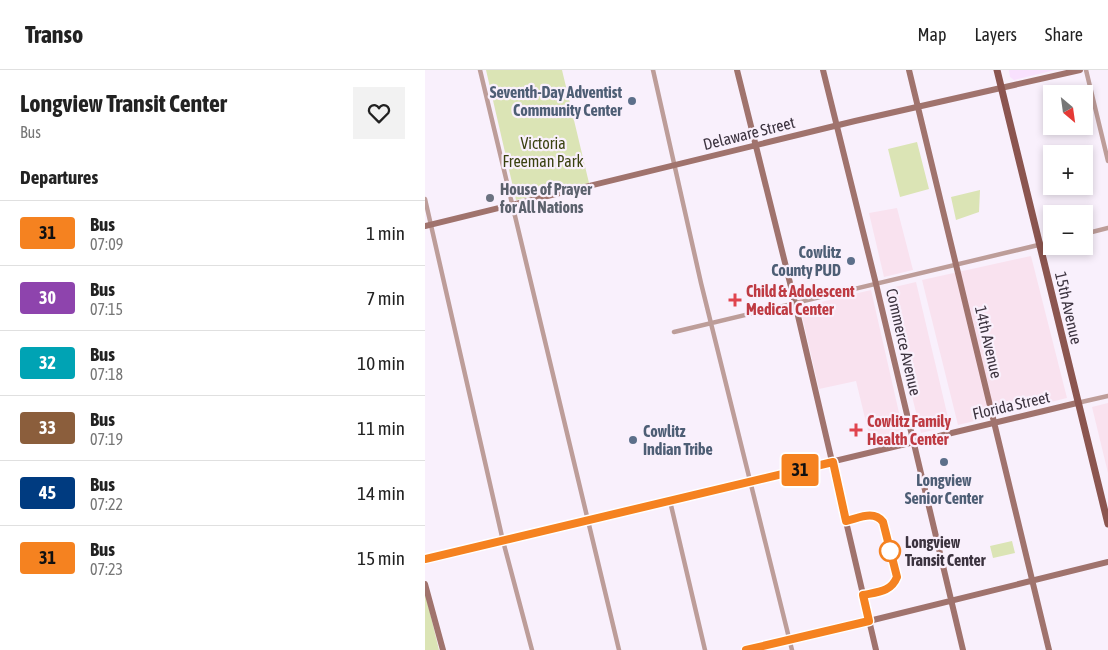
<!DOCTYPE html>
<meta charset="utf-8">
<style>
:root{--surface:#fff;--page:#f2f2f2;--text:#222;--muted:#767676;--line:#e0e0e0}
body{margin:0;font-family:"Asap Condensed",sans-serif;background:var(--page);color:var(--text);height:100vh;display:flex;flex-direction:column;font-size:19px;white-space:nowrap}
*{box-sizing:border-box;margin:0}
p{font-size:16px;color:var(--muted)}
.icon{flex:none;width:28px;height:28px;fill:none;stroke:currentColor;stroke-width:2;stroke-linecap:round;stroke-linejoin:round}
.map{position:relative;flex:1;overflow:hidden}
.details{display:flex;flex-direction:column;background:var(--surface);width:425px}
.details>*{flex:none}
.badge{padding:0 10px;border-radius:4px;font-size:18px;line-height:32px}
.needle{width:32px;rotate:151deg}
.controls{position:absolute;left:618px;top:15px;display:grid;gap:10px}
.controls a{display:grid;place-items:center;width:50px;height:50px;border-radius:0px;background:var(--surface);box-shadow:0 2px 8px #0003;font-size:25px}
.map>.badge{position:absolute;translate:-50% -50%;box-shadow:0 0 0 2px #fff}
h2{padding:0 20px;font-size:19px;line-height:45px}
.round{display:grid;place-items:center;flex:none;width:52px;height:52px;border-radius:0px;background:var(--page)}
.summary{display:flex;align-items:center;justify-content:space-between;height:85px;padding:0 20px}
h1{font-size:24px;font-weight:700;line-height:38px}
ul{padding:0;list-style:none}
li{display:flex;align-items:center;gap:15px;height:65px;padding:0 20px;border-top:1px solid var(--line)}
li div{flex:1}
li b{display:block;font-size:19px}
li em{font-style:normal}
li .badge{min-width:55px;font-weight:700;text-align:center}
header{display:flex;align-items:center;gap:30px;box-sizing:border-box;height:70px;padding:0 25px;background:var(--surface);border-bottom:1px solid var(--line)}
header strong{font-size:24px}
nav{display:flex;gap:28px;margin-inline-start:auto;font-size:18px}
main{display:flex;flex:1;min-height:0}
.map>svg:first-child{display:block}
.commercial{fill:#f9e2ef}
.built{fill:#f9e1fe}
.green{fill:#dbe4b5}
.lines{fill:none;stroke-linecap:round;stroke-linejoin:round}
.street{stroke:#bd9d99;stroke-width:4.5}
.secondary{stroke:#a0736d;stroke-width:6}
.primary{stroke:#8b554f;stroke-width:7}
.line-casing{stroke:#fff;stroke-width:11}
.line{stroke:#f58220;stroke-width:8}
.service-dot{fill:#5c6f8a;stroke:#f9f0fc;stroke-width:2}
.worship-dot{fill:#6b7280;stroke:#f9f0fc;stroke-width:2}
.health-dot{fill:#e0444e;stroke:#f9f0fc;stroke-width:2}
.stop-dot{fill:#fff;stroke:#f58220;stroke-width:2.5}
.labels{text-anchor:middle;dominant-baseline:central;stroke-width:4.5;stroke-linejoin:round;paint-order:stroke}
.service-label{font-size:16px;font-weight:bold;fill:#4e5e75;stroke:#f9f0fc;text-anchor:end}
.street-label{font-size:16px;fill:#3c333f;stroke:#f9f0fc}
.park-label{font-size:16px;fill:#3a4110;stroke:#f9f0fc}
.worship-label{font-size:16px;font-weight:bold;fill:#5b616d;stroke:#f9f0fc;text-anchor:start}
.health-label{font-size:16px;font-weight:bold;fill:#be3a42;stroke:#f9f0fc;text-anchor:start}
.stop-label{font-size:16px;font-weight:bold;fill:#3c333f;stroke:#f9f0fc;text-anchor:start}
</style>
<header>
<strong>Transo</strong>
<nav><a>Map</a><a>Layers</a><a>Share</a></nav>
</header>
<main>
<section class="details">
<div class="summary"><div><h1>Longview Transit Center</h1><p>Bus</p></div><a class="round"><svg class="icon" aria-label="heart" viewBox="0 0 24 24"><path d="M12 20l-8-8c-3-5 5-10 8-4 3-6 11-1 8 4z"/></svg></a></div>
<h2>Departures</h2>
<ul>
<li><span class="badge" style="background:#f58220;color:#111">31</span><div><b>Bus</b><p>07:09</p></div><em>1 min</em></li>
<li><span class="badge" style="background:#8e44ad;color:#fff">30</span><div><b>Bus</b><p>07:15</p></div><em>7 min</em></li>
<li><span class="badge" style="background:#00a3b4;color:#fff">32</span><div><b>Bus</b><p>07:18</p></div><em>10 min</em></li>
<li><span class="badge" style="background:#8b5e3c;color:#fff">33</span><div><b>Bus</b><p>07:19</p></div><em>11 min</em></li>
<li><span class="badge" style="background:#003b80;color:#fff">45</span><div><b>Bus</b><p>07:22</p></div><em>14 min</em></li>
<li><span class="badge" style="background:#f58220;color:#111">31</span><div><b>Bus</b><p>07:23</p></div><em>15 min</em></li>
</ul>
</section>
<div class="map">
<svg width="683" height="580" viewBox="0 0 683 580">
<rect width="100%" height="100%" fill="#f9f0fc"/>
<path class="commercial" d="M472,138L488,200L459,207L444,143Z
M606,186L642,328L533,355L497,210Z
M491,212L525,356L496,363L461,219Z
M446,220L480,369L447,377L431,311L394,319L375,237Z
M683,333V403L667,337Z"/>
<path class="built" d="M584,0H630L589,10L585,7Z"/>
<path class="green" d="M61,0H137L164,113L91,130Z
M492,72L504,119L475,127L463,79Z
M555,120L554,142L531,150L526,127Z
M587,471L590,483L568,488L565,476Z
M0,522L14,580H0Z"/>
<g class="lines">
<path class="street" d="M55,0L194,580
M228,0L276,213L367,580
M661,0L683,91
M0,129L78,471L107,580
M659,164L683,158
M249,262L626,172
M652,333L683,326
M245,431L280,580
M321,580L444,551"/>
<path class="secondary" d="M312,0L370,233L451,580
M398,0L451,214L538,580
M484,0L624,580
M0,156L430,51L655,0
M0,489L652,333
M0,514L18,580
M444,551L683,492"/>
<path class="primary" d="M572,0L683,454"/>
</g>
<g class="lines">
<defs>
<path id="line" d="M0,489L408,392L421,451C434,448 449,440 458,452L472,507C466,522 453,522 438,525L444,551L321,580"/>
</defs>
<use href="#line" class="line-casing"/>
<use href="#line" class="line"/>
</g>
<g class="service-dot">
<circle cx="207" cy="31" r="5"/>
<circle cx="426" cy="191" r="5"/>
<circle cx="208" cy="370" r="5"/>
<circle cx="519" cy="392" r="5"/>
</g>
<circle class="worship-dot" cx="65" cy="128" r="5"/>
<g class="health-dot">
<path d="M307.5 222.5h5v5h5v5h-5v5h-5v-5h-5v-5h5z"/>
<path d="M428.5 352.5h5v5h5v5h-5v5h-5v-5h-5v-5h5z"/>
</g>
<circle class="stop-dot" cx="465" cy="481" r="10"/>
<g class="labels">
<g class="service-label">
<text x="197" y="22">Seventh-Day Adventist<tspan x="197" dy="18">Community Center</tspan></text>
<text x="416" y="182">Cowlitz<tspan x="416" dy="18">County PUD</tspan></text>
<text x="218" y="361" text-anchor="start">Cowlitz<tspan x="218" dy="18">Indian Tribe</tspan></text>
<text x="519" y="410" text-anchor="middle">Longview<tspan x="519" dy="18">Senior Center</tspan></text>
</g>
<g class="street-label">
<text transform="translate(324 63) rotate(-14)">Delaware Street</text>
<text transform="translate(644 238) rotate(77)">15th Avenue</text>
<text transform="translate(479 272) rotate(77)">Commerce Avenue</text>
<text transform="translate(564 272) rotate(77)">14th Avenue</text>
<text transform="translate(586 335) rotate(-13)">Florida Street</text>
</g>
<g class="park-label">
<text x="118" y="73">Victoria<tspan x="118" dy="18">Freeman Park</tspan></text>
</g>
<g class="worship-label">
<text x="75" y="119">House of Prayer<tspan x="75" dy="18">for All Nations</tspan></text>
</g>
<g class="health-label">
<text x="321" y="221">Child &amp; Adolescent<tspan x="321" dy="18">Medical Center</tspan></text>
<text x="442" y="351">Cowlitz Family<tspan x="442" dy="18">Health Center</tspan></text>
</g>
<g class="stop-label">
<text x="480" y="472">Longview<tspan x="480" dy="18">Transit Center</tspan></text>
</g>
</g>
</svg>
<div class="controls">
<a><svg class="needle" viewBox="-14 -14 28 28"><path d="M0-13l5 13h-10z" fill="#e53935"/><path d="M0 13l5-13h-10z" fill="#767676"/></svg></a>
<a>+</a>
<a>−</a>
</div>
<b class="badge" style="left:375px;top:400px;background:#f58220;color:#111">31</b>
</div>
</main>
